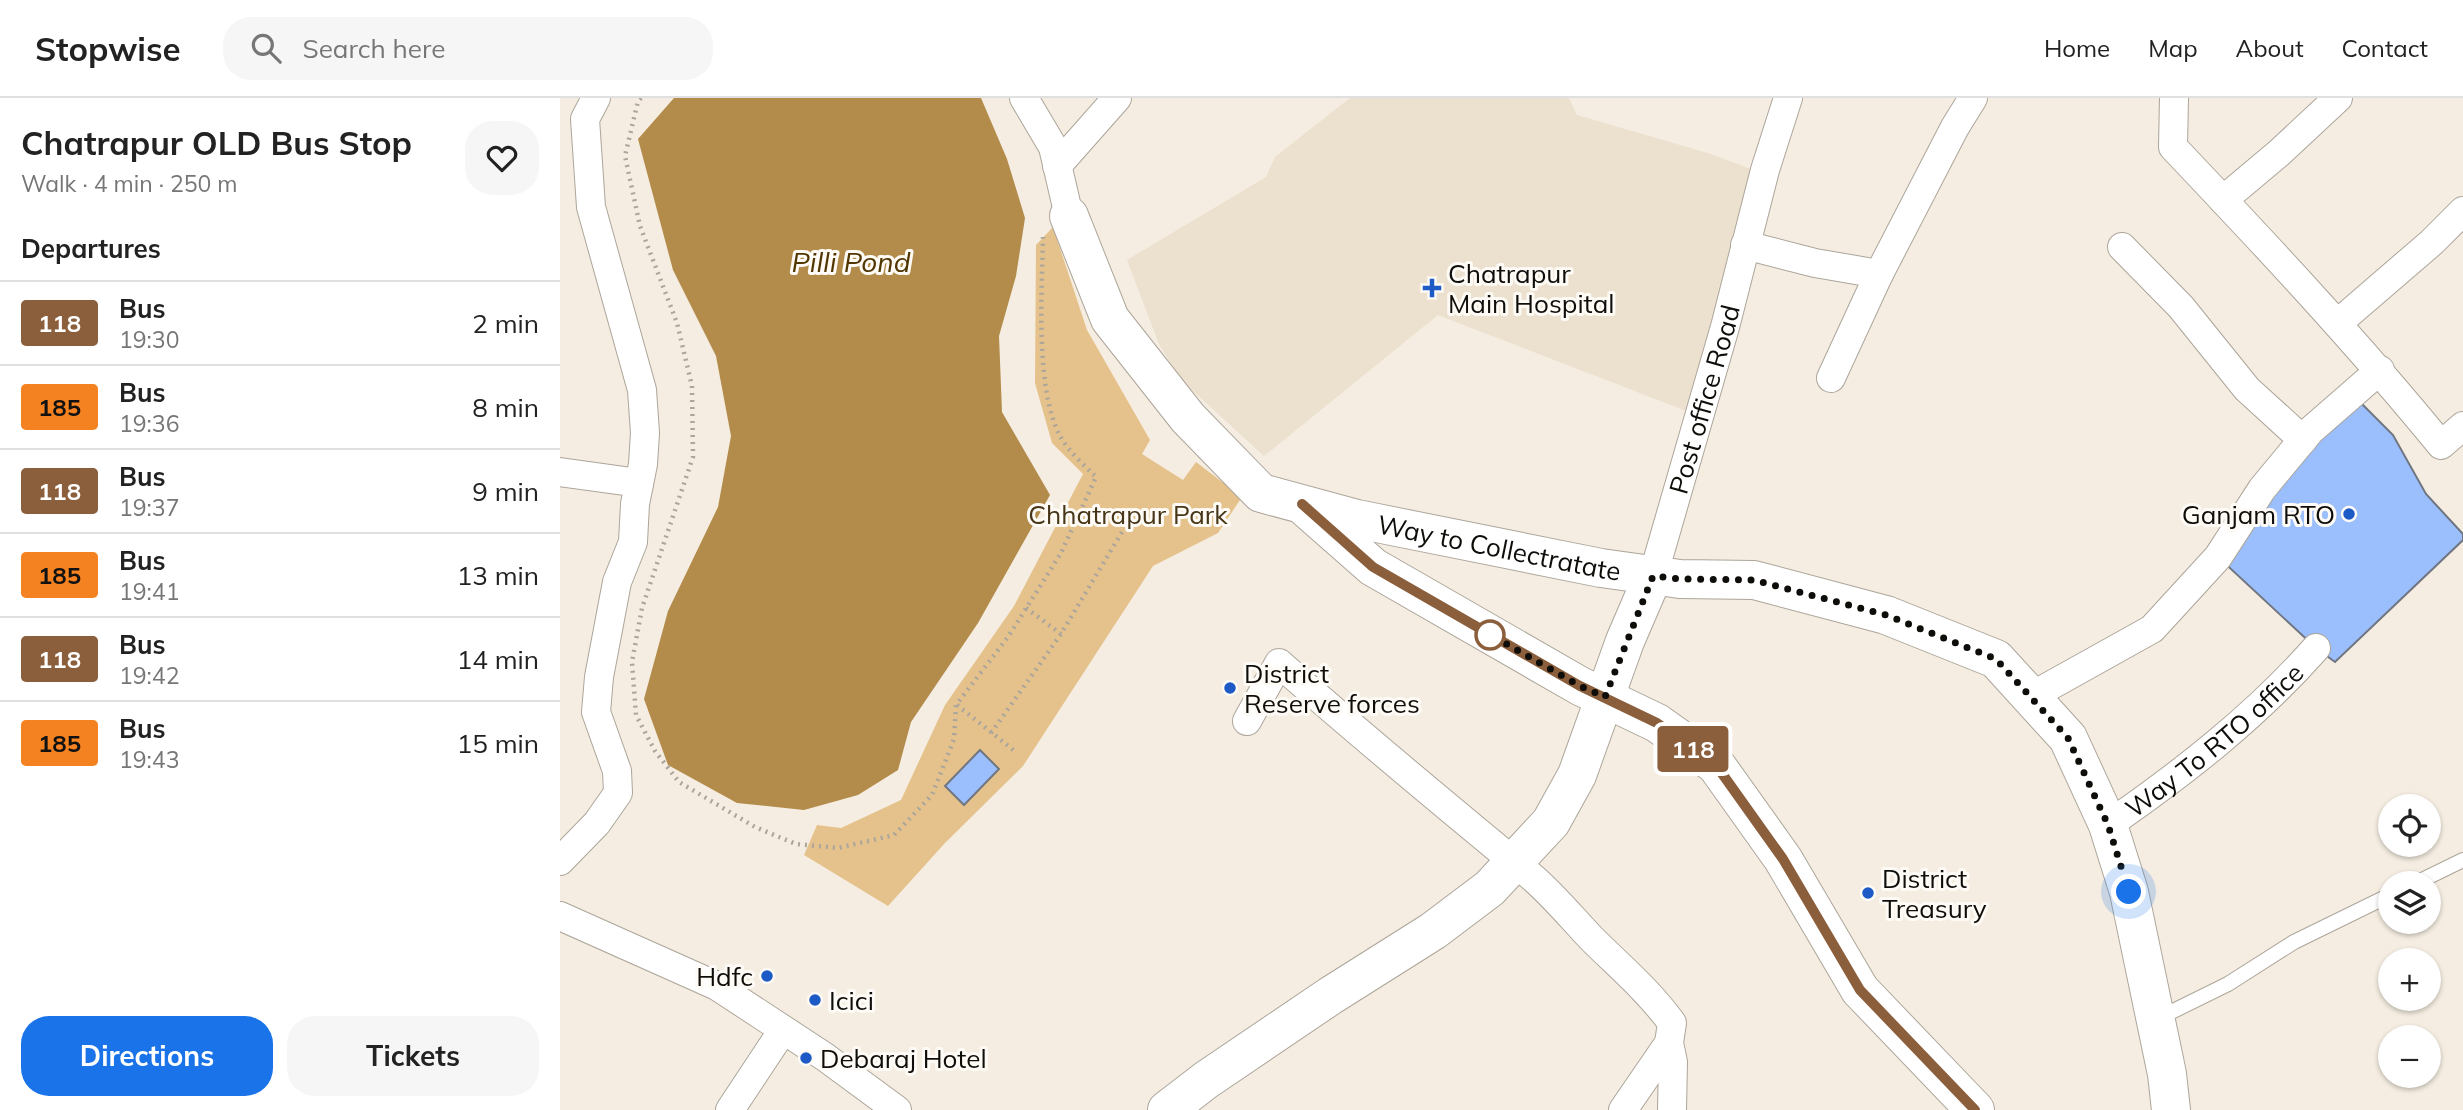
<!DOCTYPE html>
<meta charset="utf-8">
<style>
:root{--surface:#fff;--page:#f6f6f6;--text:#222;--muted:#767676;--line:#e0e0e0;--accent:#1a73e8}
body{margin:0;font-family:Mulish,sans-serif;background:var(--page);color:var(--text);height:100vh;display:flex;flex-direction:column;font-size:26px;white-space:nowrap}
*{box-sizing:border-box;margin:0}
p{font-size:23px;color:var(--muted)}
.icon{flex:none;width:38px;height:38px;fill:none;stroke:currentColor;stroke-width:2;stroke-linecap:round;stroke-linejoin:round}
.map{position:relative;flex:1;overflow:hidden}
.drawer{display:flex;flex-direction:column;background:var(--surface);width:560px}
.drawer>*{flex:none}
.badge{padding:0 14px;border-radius:5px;font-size:24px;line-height:46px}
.buttons{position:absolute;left:1818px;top:696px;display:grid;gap:14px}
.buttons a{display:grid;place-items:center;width:63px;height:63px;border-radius:50%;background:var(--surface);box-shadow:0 2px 5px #0004;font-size:35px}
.you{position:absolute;width:35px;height:35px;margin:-18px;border:5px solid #fff;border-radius:50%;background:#1a73e8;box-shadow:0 0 0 10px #1a73e833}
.map>.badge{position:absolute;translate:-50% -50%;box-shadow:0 0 0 4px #fff}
h2{padding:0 21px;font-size:26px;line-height:63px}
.round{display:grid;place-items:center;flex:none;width:74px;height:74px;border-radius:28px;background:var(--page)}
.overview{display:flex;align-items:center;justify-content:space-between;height:119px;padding:0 21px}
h1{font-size:33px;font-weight:700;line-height:52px}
.button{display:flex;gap:14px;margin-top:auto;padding:14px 21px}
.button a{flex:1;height:80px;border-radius:28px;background:var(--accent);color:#fff;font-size:28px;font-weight:700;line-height:80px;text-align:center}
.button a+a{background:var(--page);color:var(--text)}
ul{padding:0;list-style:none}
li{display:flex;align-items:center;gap:21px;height:84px;padding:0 21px;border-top:2px solid var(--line)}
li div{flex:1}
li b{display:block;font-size:26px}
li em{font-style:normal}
li .badge{min-width:77px;font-weight:700;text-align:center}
header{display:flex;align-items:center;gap:42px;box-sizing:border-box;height:98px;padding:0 35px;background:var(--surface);border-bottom:2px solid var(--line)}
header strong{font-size:33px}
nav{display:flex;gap:38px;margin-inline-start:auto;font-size:24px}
.search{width:490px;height:63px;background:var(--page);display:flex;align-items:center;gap:18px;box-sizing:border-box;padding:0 24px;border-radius:28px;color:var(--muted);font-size:26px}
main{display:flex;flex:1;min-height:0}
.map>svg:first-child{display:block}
.built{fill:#ece0ce}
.green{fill:#e5c28b}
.water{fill:#b38b4a}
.building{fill:#9bbefc;stroke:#707681;stroke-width:2}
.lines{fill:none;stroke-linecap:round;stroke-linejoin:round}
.lane-casing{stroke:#aca59a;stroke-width:16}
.street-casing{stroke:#aca59a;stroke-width:30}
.secondary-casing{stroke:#aca59a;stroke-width:40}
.path{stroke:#aba59c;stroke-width:4.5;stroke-dasharray:2 5;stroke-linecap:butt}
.lane{stroke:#fff;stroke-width:14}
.street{stroke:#fff;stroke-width:28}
.secondary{stroke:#fff;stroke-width:38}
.line-casing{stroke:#fff;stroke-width:16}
.line{stroke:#8b5e3c;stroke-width:10}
.walk{stroke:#0f0d09;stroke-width:7;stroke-dasharray:0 12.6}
.poi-dot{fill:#1e5ac6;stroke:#fefbf6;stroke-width:2.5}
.stop-dot{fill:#fff;stroke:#8b5e3c;stroke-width:3.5}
.labels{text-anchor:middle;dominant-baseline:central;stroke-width:6;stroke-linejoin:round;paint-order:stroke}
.poi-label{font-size:26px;fill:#0f0d09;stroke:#fefbf6;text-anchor:start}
.street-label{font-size:26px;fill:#0f0d09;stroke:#fefbf6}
.park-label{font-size:26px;fill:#463517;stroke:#fefbf6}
.water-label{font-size:28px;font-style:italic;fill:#513600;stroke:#fefbf6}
</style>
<header>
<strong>Stopwise</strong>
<div class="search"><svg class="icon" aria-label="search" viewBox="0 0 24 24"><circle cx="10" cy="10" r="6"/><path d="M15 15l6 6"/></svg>Search here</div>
<nav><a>Home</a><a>Map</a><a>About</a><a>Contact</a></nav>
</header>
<main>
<section class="drawer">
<div class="overview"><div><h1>Chatrapur OLD Bus Stop</h1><p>Walk · 4 min · 250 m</p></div><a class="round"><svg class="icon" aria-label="heart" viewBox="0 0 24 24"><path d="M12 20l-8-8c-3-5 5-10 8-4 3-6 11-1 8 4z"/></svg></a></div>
<h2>Departures</h2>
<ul>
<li><span class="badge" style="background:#8b5e3c;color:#fff">118</span><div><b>Bus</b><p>19:30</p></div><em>2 min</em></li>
<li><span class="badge" style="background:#f58220;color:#111">185</span><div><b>Bus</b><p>19:36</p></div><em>8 min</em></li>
<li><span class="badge" style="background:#8b5e3c;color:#fff">118</span><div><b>Bus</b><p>19:37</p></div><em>9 min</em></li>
<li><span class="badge" style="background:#f58220;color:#111">185</span><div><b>Bus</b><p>19:41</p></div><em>13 min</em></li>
<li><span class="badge" style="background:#8b5e3c;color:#fff">118</span><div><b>Bus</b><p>19:42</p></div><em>14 min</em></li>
<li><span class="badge" style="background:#f58220;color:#111">185</span><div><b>Bus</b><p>19:43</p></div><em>15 min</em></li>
</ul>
<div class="button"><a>Directions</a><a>Tickets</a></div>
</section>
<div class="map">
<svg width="1903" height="1012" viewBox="0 0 1903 1012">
<rect width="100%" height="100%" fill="#f5ede1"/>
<path class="built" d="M790,0H1009L1017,17L1151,56L1199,74L1129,314L878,217L704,358L620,281L599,246L567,162L706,79L715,59Z"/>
<path class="green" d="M493,129L527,232L590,342L582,356L623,382L636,364L682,399L658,435L593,468L463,668L385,745L328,808L244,757L257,727L281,730L341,702L385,607L454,508L523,376L492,345L475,285L476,147Z"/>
<path class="water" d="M114,0H421L447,61L465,120L456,178L439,238L442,314L490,397L418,525L351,624L338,672L298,697L244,712L177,705L108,667L84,601L108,513L158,409L171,338L156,258L113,172L78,41Z"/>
<path class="building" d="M1793,297L1833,337L1866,396L1903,436V442L1775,564L1756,550L1658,459Z
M420,652L439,671L404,707L385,688Z"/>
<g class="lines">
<defs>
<path id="lane" d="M1854,786L1903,762
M1597,921L1668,886L1734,844L1830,797"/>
<g id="street">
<path d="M464,0L493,49L509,118"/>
<path d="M1614,0L1613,49C1705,146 1796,243 1881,347L1903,328"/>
<path d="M497,68L557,0"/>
<path d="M1663,102L1719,55L1778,0"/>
<path d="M1185,147L1255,165L1319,176L1395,29L1413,0"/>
<path d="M1562,149L1621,209L1687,291L1743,342"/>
<path d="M1778,225L1872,144L1903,113"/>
<path d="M1271,280L1319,176"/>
<path d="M0,374L79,385"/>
<path id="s1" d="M1093,478L1165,229L1205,72L1228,0"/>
<path d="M1470,599L1592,531L1658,459L1702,391L1750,333L1820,272"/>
<path d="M687,623L719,565C801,638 887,708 972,779C993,797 1012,820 1031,840C1059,868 1089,893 1112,925L1109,945L1113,964L1112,1012"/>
<path id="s2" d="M1548,727C1623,675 1695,619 1756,550"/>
<path d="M0,763L37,725L58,695L57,673L36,614L39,579L57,484L73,444L75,406L83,366L85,335L82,292L31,109L25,21L36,0"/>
<path d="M0,818L157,888L265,959L337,1012"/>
<path d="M170,1012L223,932"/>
<path d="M1063,1012L1109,945"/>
</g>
<g id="secondary">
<path id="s3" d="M509,118L550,221L628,320L701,395L797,421L1041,470L1120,481L1194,482L1326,517L1436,561L1508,640L1548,727L1569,794L1607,976L1611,1012"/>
<path d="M747,411L813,469L1020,588L1097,625L1156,667L1223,761L1300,892L1415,1012"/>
<path d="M607,1012L646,982L770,898L873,833L930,790L953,765L991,724L1017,677L1065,543L1093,478"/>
</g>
</defs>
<use href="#lane" class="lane-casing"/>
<use href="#street" class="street-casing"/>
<use href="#secondary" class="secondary-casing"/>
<path class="path" d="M81,0L78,3L65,58L80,128L117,225L132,288L133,359L82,510L72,564L76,617L95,653L119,684L195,729L236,746L278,750L334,737L372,697L394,641L396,607L448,539L501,455L536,379C524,367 508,353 500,338C475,290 482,194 483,139
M466,510L501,536
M397,607L457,655
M431,635L501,536L562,434"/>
<use href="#lane" class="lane"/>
<use href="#street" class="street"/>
<use href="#secondary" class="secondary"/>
</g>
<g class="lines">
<defs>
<path id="line" d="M742,406L813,469L1020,588L1097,625L1156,667L1223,761L1300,892L1415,1012"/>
</defs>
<use href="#line" class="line-casing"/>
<use href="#line" class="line"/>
<path class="walk" d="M930,537L922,532L1020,588L1045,599L1093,478L1120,481L1194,482L1326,517L1436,561L1508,640L1548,727L1569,794"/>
</g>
<g class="poi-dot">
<path d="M868.5 179.5h7v7h7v7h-7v7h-7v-7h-7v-7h7z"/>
<circle cx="1789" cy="416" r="7"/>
<circle cx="670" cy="590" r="7"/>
<circle cx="1308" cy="795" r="7"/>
<circle cx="207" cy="878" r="7"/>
<circle cx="255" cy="902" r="7"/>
<circle cx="246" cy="960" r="7"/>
</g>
<circle class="stop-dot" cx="930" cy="537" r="14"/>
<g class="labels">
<g class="poi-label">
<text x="888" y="175">Chatrapur<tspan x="888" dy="30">Main Hospital</tspan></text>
<text x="1775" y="416" text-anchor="end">Ganjam RTO</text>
<text x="684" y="575">District<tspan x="684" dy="30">Reserve forces</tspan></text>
<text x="1322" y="780">District<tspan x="1322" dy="30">Treasury</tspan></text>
<text x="193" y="878" text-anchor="end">Hdfc</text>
<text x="269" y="902">Icici</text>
<text x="260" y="960">Debaraj Hotel</text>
</g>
<g class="street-label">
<text stroke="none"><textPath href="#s1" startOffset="184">Post office Road</textPath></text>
<text stroke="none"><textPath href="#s3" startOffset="586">Way to Collectratate</textPath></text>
<text stroke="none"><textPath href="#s2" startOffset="136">Way To RTO office</textPath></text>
</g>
<g class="park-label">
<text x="568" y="416">Chhatrapur Park</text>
</g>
<g class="water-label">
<text x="291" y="163">Pilli Pond</text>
</g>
</g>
</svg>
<div class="buttons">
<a><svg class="icon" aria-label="locate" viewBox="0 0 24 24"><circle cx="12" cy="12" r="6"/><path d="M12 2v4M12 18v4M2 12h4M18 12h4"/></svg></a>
<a><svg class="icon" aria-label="layers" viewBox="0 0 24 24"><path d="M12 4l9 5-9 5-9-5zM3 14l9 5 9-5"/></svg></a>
<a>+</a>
<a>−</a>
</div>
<div class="you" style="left:1569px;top:794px"></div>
<b class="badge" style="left:1133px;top:651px;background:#8b5e3c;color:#fff">118</b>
</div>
</main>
